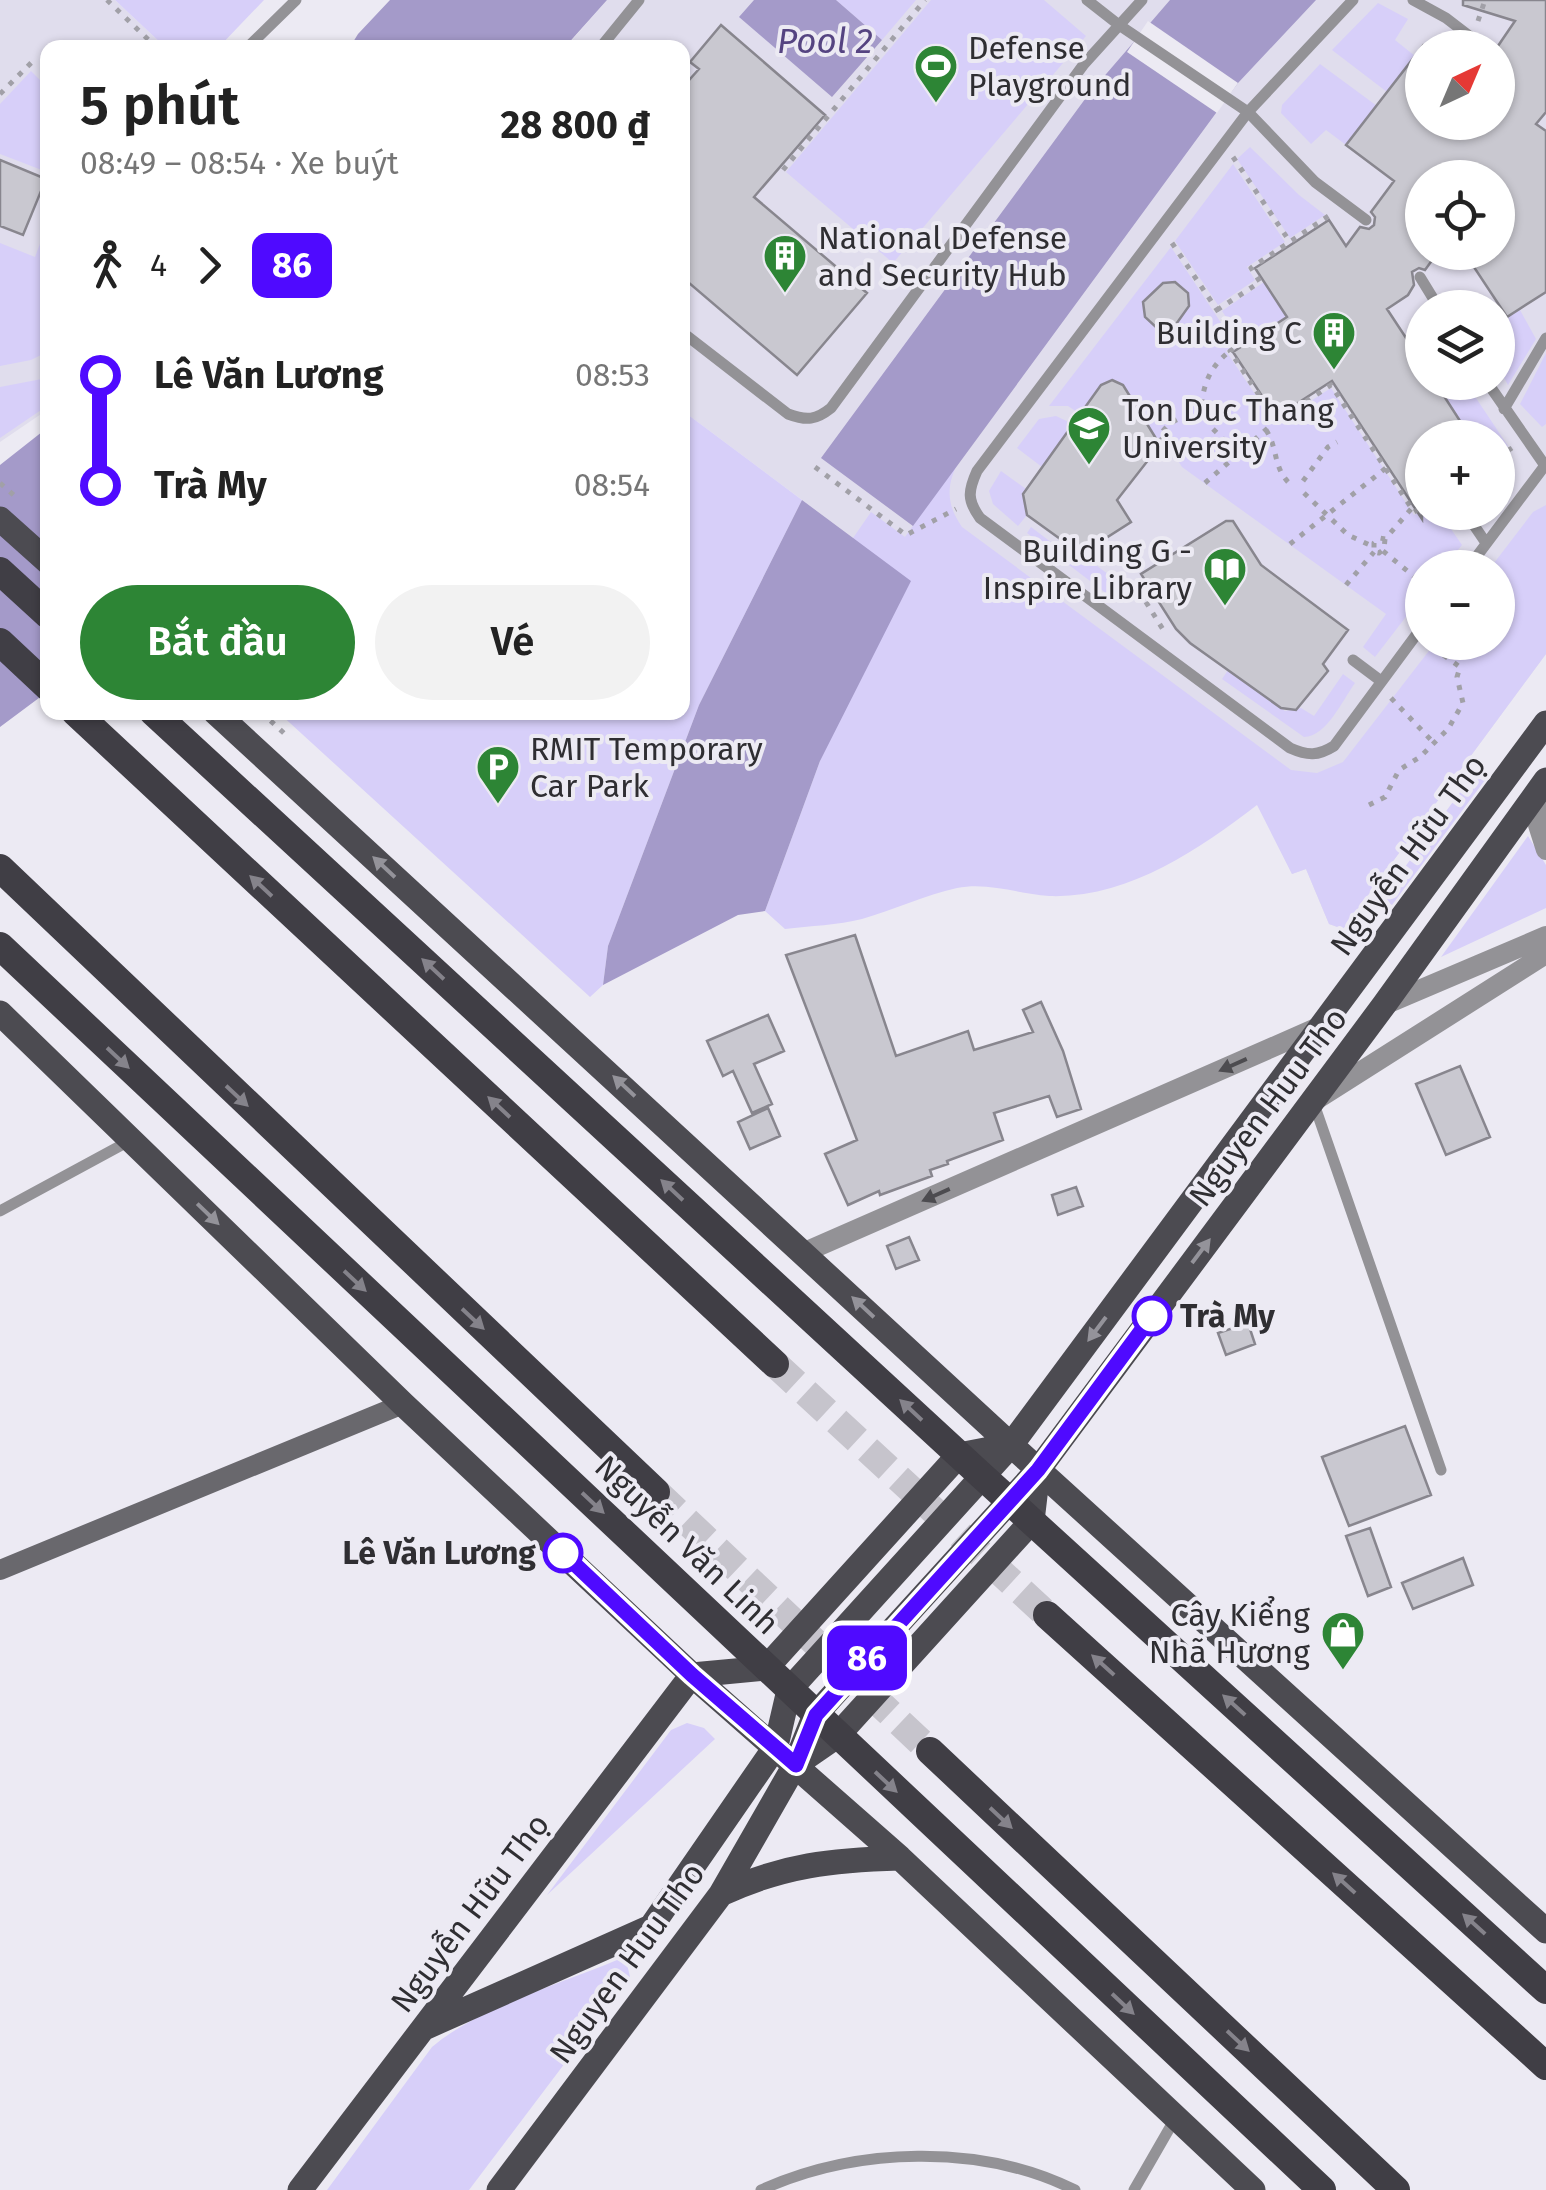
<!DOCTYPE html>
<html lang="vi">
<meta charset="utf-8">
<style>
:root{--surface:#fff;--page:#f2f2f2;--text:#222;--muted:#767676;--accent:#2d8535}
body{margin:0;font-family:"Fira Sans",sans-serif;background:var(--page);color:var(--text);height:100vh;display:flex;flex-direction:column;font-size:38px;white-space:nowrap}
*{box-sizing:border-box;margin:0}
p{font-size:32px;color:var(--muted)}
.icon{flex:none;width:55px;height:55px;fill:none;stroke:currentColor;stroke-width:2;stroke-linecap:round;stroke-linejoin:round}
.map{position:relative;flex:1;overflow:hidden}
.panel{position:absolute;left:40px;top:40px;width:650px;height:680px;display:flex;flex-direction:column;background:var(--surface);border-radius:20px;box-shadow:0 2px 8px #0004}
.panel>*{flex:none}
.badge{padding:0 20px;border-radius:15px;font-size:35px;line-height:65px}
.needle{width:65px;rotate:44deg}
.fabs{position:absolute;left:1405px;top:30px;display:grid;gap:20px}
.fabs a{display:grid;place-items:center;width:110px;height:110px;border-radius:50%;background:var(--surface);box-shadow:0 2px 8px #0004;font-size:50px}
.map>.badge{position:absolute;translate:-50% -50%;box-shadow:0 0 0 5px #fff}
.legs{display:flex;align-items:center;gap:15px;height:110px;padding:0 40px;font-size:32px}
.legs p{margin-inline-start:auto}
.overview{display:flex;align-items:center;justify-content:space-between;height:170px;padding:0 40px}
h1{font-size:55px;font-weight:600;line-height:75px}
.action{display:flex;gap:20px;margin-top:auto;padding:20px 40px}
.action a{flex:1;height:115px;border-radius:60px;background:var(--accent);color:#fff;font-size:40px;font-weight:600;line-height:115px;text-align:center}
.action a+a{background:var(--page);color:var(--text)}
ul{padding:0 40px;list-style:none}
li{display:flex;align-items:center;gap:35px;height:110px;font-size:38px}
li i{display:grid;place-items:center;width:15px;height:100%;margin:0 12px;background:currentColor}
li i::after{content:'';width:25px;height:25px;margin:-12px;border:8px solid;border-radius:50%;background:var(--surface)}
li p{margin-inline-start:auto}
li:first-child i{background:linear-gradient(#0000 50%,currentColor 0)}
li:last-child i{background:linear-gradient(currentColor 50%,#0000 0)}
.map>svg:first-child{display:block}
.built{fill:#e0dded;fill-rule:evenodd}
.green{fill:#d7cff9}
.water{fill:#a49ac9}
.pier{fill:#eceaf3}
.building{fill:#c9c8d0;stroke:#88868e;stroke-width:2.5}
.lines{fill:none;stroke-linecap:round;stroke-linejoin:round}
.trunk-tunnel{stroke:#c6c4cc;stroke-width:28;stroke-dasharray:28 14;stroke-linecap:butt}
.path{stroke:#a1a0a7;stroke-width:5;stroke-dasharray:5 8;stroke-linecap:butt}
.service{stroke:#939296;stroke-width:11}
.tertiary{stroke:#939296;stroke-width:20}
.secondary{stroke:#69686d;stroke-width:20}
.primary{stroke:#4c4b51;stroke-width:25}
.trunk{stroke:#403e45;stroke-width:28}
.oneway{fill:#94939a}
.oneway2{fill:#85838b}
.oneway3{fill:#4d4c50}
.line-1-casing{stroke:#fff;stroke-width:22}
.line-1{stroke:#4f0aff;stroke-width:15}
.stop-1-dot{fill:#fff;stroke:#4f0aff;stroke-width:5}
.labels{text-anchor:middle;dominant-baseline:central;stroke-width:8;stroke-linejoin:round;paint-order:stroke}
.poi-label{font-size:32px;fill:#2f2e32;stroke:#eceaf3;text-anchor:start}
.street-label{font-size:32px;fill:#2f2e32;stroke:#eceaf3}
.stop-label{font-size:32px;font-weight:bold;fill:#2f2e32;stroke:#eceaf3;text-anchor:start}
.water-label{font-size:35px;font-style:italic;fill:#554481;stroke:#eceaf3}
</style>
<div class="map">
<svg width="1546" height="2190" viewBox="0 0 1546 2190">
<rect width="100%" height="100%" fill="#eceaf3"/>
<path class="built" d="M0,0H115L165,47L48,48L47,410L0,442Z
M607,0H1546V654L1343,929L1329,924L1306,869L1292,874L1258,805L853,538L683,411L682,48H565ZM1422,48H1498V122H1422ZM1422,178H1498V252H1422ZM1422,308H1498V382H1422ZM1422,438H1498V512H1422ZM1422,568H1498V642H1422Z"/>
<path class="green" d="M115,0H264L218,48L165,47Z
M836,0H916L882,40Z
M931,0H1044L1086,36L893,263L786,172Z
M1378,3L1408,19L1395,40L1415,56L1387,92L1332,50Z
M1320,64L1377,106L1346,145L1326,130L1311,144L1281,113L1282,105Z
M31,71L47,87V172L0,154V104Z
M1250,147L1299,195L1325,215L1290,238L1237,159Z
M1233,164L1285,242L1247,267L1255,280L1218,305L1175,241Z
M47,225V352L31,360L0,366V243L35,257Z
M1171,247L1235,344L1226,351L1275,424L1331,388L1414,515L1422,511L1440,513L1462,545L1444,567L1422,568V596L1375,657L1363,647L1386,614L1182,467L1165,440L1160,445L1118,381L1112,380L1101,385L1080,414L1068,406H1049Z
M1264,282L1287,317L1244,344L1222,311Z
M1520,310L1536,339L1508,385L1498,367L1507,317Z
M1546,353V424L1542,427L1520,404Z
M47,378V406L0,438V387Z
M1462,383H1466L1508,446L1498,453V438L1471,437L1443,395Z
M683,411L802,500L699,705L608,946L603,985L590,997L279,713L682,712Z
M1056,416L1073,424L1042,467L1017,448L1039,419Z
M959,461C946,485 946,504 962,527L1291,770L1317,773L1343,762L1435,643L1498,642V568L1491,567L1533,512L1546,505V654L1343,929L1329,924L1306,869L1292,874L1257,805C1198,850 1127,899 1049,896C1018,894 989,882 957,888C925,895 894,910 862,919C838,925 810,926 785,929L765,911L820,761L853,538L871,512L905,537Z
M1001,471L1026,489L1023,495L1027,515L1018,526L993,504L989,491Z
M1031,527L1076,561L1081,554L1120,583L1115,590L1124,597L1119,603L1027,533Z
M1228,670L1285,711L1301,708L1314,716L1343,674L1355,683C1342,701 1327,736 1304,737L1222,679Z
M1475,772L1485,780L1392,905L1382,898Z
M1528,836L1546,865V908L1441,957Z
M687,1723L704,1728L715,1739L547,1895L671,1730Z
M617,1960L627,1964L630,1977L469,2190H327L432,2047C476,2009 562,1983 617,1960Z"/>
<path class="water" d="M390,0H607L565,47H350L358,34Z
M754,0H836L882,40L832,97L739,17Z
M1170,0H1316L1238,83L913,526L821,458L1088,95Z
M47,428V692L0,727V465Z
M802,500L911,581L820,761L765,911L738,915L603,985L608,946L699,705Z"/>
<path class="pier" d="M1148,21L1238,83L1217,113L1127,52Z"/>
<path class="building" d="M1463,0H1546V112L1536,124L1546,131V292L1507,317L1464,252H1498V178H1422V252H1438L1425,270L1419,268L1412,272L1414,285L1408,295L1387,309L1414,350L1411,362L1422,366V382H1435L1471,438H1422V519L1332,381L1276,417L1233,352L1287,317L1255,268L1329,220L1346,246L1360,227L1369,229L1374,225L1375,217L1371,212L1394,181L1346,145L1422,47V122H1498V46L1515,21L1463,5Z
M721,25L825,115L754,197L867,293L797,375L682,277V88L699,69L690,62Z
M0,160L46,179L23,235L0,226Z
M1175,282L1188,293L1189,306L1174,327L1158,329L1145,317L1143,302L1163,283Z
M1112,380L1123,385L1160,445L1117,500L1131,522L1081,554L1027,515L1023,494L1101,385Z
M1226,521H1233L1261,565L1348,630L1323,664L1328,671L1296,710L1281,708L1190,643L1176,629L1141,574Z
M855,935L896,1056L968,1031L974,1050L1033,1032L1023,1010L1041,1002L1063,1051L1081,1109L1057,1117L1049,1096L994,1113L1003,1140L947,1161L948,1164L930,1170L932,1176L880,1195L879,1191L848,1205L825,1154L857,1140L786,955Z
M768,1015L784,1051L754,1064L772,1104L752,1113L733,1071L723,1076L707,1041Z
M1460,1066L1490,1137L1446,1155L1416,1084Z
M768,1108L780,1136L750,1149L738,1122Z
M1076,1187L1083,1206L1058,1215L1052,1195Z
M909,1237L919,1260L896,1269L887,1246Z
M1248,1323L1255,1344L1226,1355L1218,1333Z
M1405,1426L1431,1495L1349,1526L1322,1457Z
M1370,1528L1391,1587L1368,1596L1346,1536Z
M1463,1558L1473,1585L1413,1609L1402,1583Z"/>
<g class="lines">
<path class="trunk-tunnel" d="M775,1364L1047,1615
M656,1492L930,1751"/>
<path class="path" d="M107,0L157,48
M1478,21L1485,0
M0,94L33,61
M1233,157L1290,242
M783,170L925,0
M1172,243L1240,344L1230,351L1276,421
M1217,310L1260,282L1251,268L1330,215
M1213,429L1238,454
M1266,430C1278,448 1273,467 1289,483
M1162,442L1159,437C1168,420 1184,416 1201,413C1202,387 1209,367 1230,351
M1498,457L1512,448
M815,467L906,535L956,509
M1303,481L1328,447L1337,442
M0,483L17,498
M1205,483L1276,421L1331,385L1414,512L1422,507
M1304,493L1348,535L1372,546
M1385,539L1384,549L1379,553L1374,552V543L1380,538L1385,539L1412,508
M1290,544L1386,468
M1383,551L1422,583
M1346,585L1374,552
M1139,591L1164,631
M1391,698L1432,741
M261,712L287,736
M1369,805L1385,797L1399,770L1420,757L1448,729L1463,703L1457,677L1460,667L1428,644"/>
<path class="service" d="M1087,0L1119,25L1248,112L1315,182L1366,220
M1353,0L1248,112L977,471C968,491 967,500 980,518L1290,748C1308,756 1318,756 1334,746L1422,627
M1413,0L1446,18L1485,48
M247,48L296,0
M600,48L639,0
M1420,277L1439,308
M682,332L788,414C807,421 816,420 831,408L1084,64L1142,0
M1419,358L1422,356
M1487,382L1546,467
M1504,409L1546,338
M1465,512L1486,543
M1468,568L1546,464
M1353,660L1381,681
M1313,1101L1441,1470
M0,1211L131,1140
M761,2190C856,2147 980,2143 1075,2190
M1134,2190L1176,2117"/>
<path class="tertiary" d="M1539,789L1538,825L1546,850
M1384,1005L1546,936
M1319,1098L1546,954
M805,1252L1321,1026"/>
<path class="secondary" d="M0,1570L403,1404"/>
<path class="primary" d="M0,519L48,562
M215,712L1011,1445L1546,1931
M0,1013L403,1404L692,1675L900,1858L1253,2190
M795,1765L837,1736L1032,1521L1038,1470
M721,1894C783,1865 833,1860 900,1858
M424,2028L651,1927L776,1746L789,1690L1011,1445L1546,723
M300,2190L692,1675L766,1668L959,1455L1011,1445
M499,2190L721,1894L795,1765L815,1715L1038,1470L1384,1005L1546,780"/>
<path class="trunk" d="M0,571L48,615
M0,642L48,687
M75,712L775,1364
M153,712L982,1476L1546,1990
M0,868L656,1492
M0,946L1322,2190
M1047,1615L1546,2066
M930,1751L1396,2190"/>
</g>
<defs><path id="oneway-solid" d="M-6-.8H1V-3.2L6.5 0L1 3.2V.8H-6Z" transform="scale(2.5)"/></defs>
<g class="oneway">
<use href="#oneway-solid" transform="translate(384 867) rotate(-137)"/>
<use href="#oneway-solid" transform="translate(624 1086) rotate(-137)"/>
<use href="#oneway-solid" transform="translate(208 1214) rotate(44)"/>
<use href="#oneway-solid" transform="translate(1201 1251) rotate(-53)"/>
<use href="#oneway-solid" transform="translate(863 1307) rotate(-137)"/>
<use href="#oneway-solid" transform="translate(1097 1329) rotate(127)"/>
</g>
<g class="oneway2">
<use href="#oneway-solid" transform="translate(261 886) rotate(-137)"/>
<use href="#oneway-solid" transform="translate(433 969) rotate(-137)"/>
<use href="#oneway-solid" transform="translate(118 1058) rotate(43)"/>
<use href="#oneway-solid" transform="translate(237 1096) rotate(43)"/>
<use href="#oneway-solid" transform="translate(499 1107) rotate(-137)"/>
<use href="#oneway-solid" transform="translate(672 1190) rotate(-137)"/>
<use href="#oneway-solid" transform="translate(355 1281) rotate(43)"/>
<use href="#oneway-solid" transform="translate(473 1319) rotate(43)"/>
<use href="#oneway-solid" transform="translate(911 1410) rotate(-137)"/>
<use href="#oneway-solid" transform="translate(593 1503) rotate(43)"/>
<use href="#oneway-solid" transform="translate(1103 1665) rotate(-138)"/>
<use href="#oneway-solid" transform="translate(1234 1705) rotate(-138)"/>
<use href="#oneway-solid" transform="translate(886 1782) rotate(43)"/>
<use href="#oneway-solid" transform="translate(1001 1818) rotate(43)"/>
<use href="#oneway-solid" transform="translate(1344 1883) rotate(-138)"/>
<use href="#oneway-solid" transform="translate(1474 1924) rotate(-138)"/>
<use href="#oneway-solid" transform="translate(1123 2004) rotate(43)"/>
<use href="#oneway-solid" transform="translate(1238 2041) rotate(43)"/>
</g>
<g class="oneway3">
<use href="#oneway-solid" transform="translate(1233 1065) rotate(156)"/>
<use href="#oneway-solid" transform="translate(936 1195) rotate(156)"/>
</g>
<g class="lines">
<defs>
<path id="line-1" d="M563,1553L692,1675L796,1765L816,1715L1038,1470L1152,1316"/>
</defs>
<use href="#line-1" class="line-1-casing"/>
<use href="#line-1" class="line-1"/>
</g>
<defs>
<symbol id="stadium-pin" viewBox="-11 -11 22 30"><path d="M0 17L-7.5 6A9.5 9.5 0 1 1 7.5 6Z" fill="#2d8535" stroke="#eceaf3"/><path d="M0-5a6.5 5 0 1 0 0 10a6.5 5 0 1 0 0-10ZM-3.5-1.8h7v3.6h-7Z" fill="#fff"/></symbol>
<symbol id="building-pin" viewBox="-11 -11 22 30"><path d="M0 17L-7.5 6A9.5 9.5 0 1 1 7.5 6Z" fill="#2d8535" stroke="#eceaf3"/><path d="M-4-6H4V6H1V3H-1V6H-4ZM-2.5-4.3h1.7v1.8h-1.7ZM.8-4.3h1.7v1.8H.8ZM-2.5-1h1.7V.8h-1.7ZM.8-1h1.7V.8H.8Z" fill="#fff"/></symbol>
<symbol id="university-pin" viewBox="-11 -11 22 30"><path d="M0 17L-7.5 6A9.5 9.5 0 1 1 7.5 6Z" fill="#2d8535" stroke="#eceaf3"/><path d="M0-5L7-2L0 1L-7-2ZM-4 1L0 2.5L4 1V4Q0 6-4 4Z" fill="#fff"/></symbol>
<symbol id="library-pin" viewBox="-11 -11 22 30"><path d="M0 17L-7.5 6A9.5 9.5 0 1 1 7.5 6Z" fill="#2d8535" stroke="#eceaf3"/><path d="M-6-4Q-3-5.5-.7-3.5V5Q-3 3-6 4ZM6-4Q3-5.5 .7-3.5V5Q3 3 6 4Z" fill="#fff"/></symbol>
<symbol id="parking-pin" viewBox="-11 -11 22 30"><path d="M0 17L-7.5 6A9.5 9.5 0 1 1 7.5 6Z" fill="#2d8535" stroke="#eceaf3"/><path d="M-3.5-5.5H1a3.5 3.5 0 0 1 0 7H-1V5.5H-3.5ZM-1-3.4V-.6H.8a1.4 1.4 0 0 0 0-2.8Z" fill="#fff"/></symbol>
<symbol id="shop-pin" viewBox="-11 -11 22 30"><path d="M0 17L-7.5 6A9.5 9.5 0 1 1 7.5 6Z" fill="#2d8535" stroke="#eceaf3"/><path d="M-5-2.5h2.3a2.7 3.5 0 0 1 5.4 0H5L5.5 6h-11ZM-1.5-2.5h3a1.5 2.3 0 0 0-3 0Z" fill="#fff"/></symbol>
</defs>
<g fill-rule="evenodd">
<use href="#stadium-pin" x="911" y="41" width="50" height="68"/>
<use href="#building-pin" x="760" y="231" width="50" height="68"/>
<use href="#building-pin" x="1309" y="308" width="50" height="68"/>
<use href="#university-pin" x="1064" y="403" width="50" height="68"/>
<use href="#library-pin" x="1200" y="544" width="50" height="68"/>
<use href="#parking-pin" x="473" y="742" width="50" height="68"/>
<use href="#shop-pin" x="1318" y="1608" width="50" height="68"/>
</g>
<g class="stop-1-dot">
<circle cx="1152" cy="1316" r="18"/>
<circle cx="563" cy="1553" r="18"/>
</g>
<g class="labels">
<g class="poi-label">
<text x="968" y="48">Defense<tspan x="968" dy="37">Playground</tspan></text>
<text x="818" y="238">National Defense<tspan x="818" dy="37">and Security Hub</tspan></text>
<text x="1302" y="333" text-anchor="end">Building C</text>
<text x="1122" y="410">Ton Duc Thang<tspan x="1122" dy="37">University</tspan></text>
<text x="1192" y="551" text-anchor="end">Building G -<tspan x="1192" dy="37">Inspire Library</tspan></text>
<text x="530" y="749">RMIT Temporary<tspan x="530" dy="37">Car Park</tspan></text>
<text x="1310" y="1615" text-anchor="end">Cây Kiểng<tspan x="1310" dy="37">Nhã Hương</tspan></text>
</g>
<g class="street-label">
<text transform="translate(1408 855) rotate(-54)">Nguyễn Hữu Thọ</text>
<text transform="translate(1268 1107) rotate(-53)">Nguyen Huu Tho</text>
<text transform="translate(687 1545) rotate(44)">Nguyễn Văn Linh</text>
<text transform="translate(470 1913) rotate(-53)">Nguyễn Hữu Thọ</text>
<text transform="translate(627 1963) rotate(-54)">Nguyen Huu Tho</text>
</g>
<g class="stop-label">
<text x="1180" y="1316">Trà My</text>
<text x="536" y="1553" text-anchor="end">Lê Văn Lương</text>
</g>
<g class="water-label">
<text x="825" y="41">Pool 2</text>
</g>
</g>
</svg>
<div class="fabs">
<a><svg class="needle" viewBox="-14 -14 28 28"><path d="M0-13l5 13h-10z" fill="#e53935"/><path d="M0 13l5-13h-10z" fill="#767676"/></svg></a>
<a><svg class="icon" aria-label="locate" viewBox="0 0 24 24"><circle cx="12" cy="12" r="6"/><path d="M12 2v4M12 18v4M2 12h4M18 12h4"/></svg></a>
<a><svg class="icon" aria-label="layers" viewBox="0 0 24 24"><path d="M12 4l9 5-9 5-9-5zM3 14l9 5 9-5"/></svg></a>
<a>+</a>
<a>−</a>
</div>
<b class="badge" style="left:867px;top:1658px;background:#4f0aff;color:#fff">86</b>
<section class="panel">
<div class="overview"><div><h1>5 phút</h1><p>08:49 – 08:54 · Xe buýt</p></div><b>28 800 ₫</b></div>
<div class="legs"><svg class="icon" aria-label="walk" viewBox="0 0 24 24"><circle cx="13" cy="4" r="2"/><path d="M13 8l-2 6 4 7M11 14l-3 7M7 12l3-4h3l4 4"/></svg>4<svg class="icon" aria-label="forward" viewBox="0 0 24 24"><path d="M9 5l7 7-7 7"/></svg><b class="badge" style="background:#4f0aff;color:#fff">86</b></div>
<ul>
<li><i style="color:#4f0aff"></i><b>Lê Văn Lương</b><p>08:53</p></li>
<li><i style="color:#4f0aff"></i><b>Trà My</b><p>08:54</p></li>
</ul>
<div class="action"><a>Bắt đầu</a><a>Vé</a></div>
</section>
</div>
